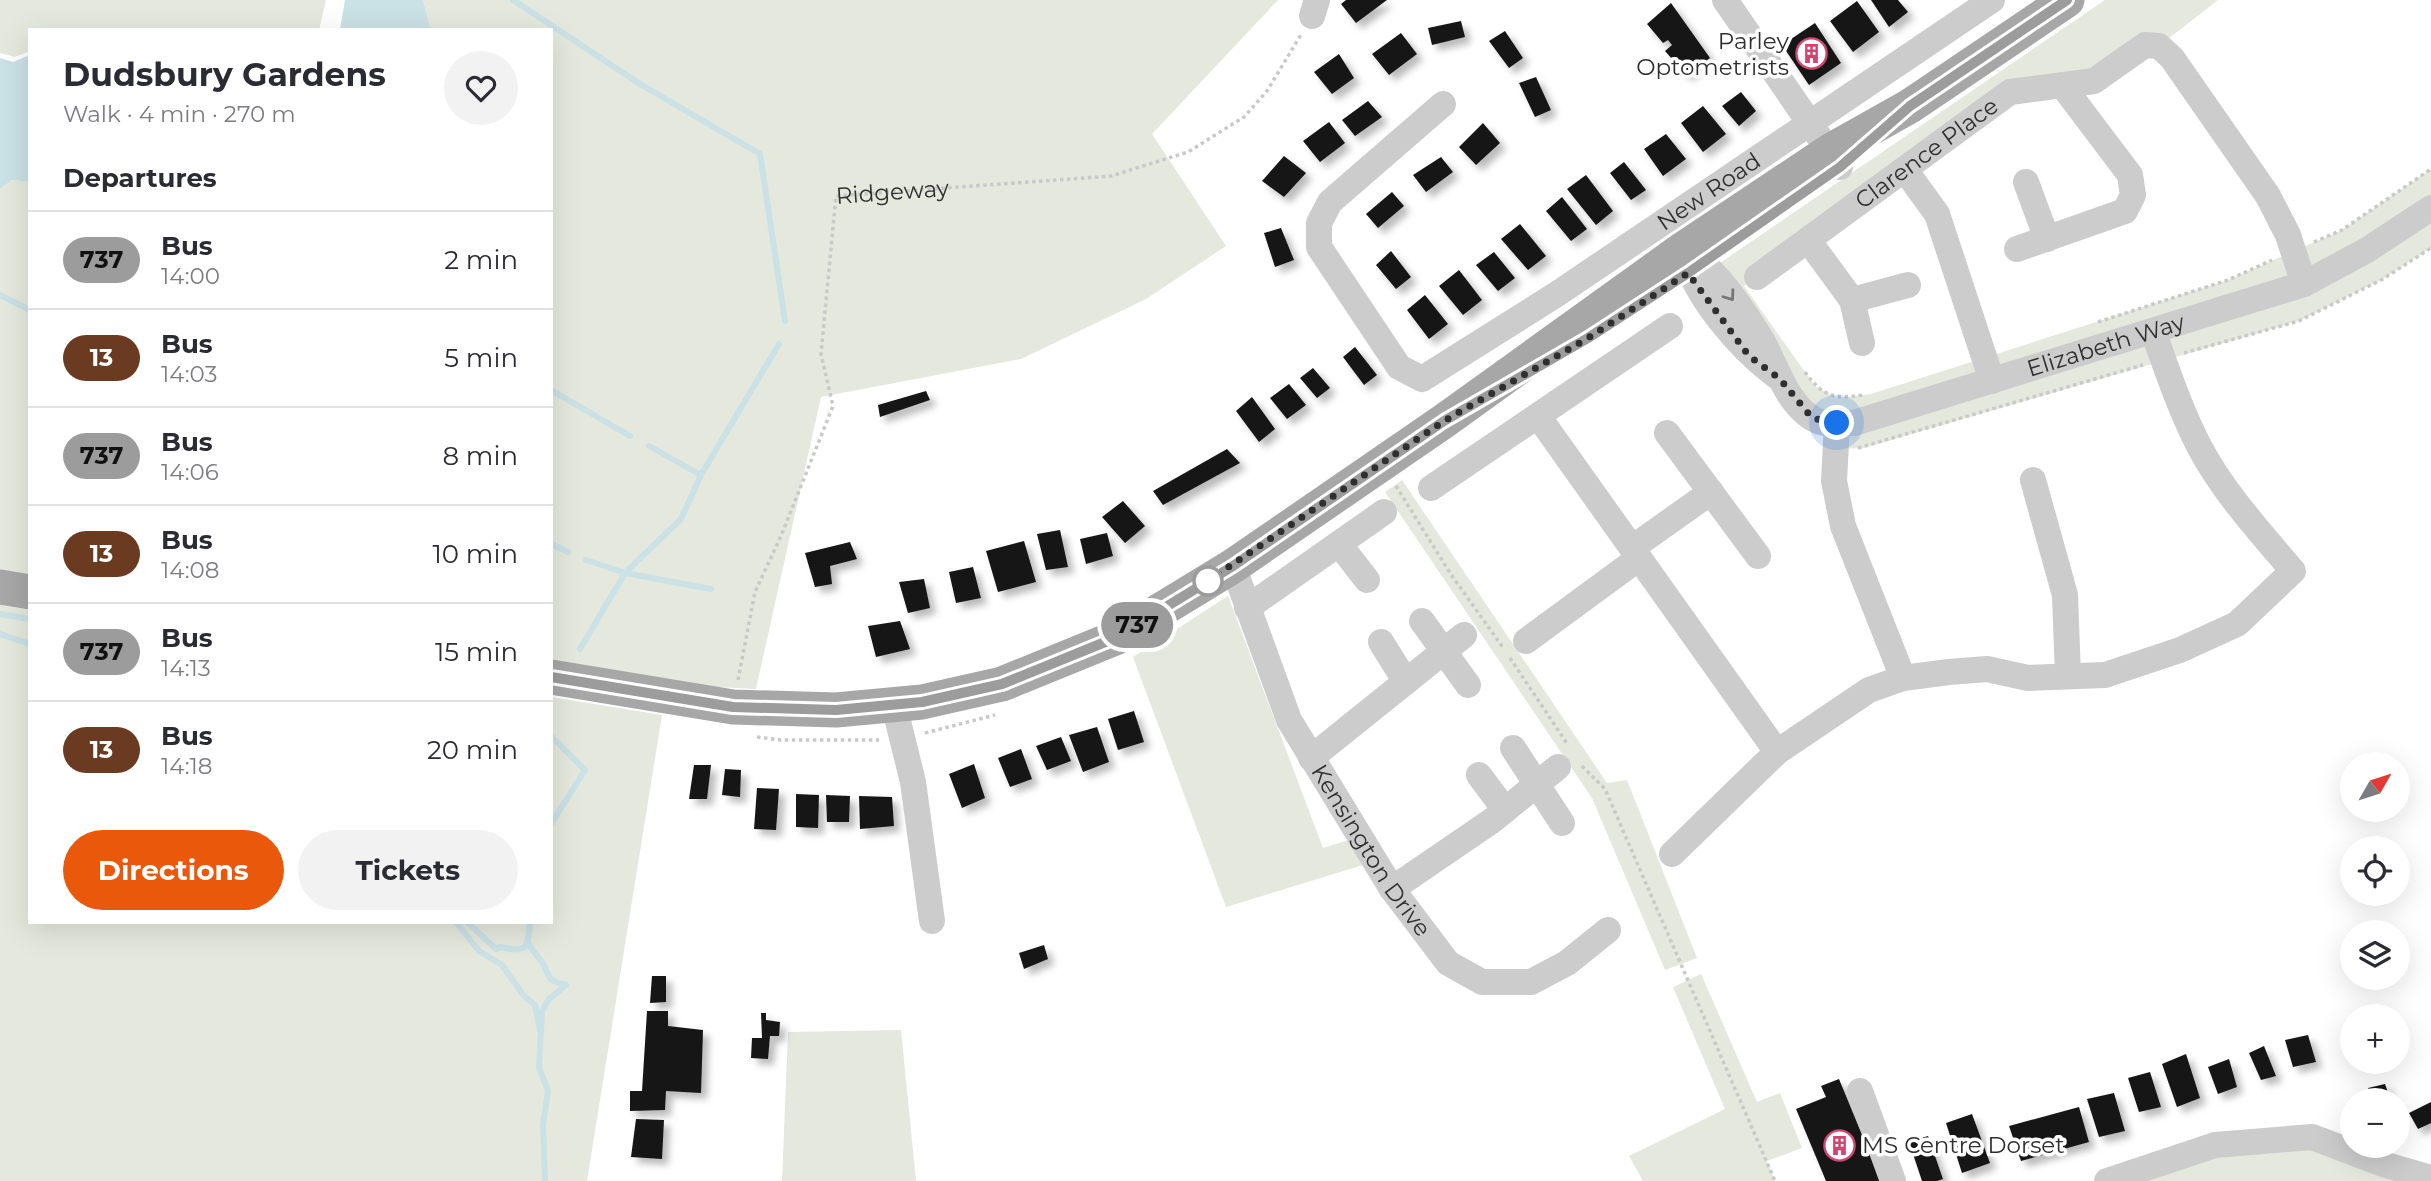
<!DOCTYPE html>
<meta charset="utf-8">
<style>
:root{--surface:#fff;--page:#f2f2f3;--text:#2b2b33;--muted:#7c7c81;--line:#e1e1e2;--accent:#ea580c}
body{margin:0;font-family:Montserrat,sans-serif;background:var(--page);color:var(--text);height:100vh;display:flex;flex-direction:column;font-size:26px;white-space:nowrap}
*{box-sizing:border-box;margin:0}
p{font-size:23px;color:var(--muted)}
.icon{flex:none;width:38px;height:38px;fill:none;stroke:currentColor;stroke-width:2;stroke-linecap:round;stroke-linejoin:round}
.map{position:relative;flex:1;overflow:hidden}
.details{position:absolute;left:28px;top:28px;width:525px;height:896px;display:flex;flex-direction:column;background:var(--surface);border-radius:0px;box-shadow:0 7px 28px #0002}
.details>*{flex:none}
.badge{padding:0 14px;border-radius:23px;font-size:24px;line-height:46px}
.needle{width:46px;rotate:51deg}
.tools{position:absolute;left:2340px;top:752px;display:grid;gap:14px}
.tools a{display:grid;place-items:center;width:70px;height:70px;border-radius:50%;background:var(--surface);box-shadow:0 7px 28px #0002;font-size:35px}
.you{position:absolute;width:35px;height:35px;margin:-18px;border:5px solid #fff;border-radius:50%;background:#1a73e8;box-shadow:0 0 0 10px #1a73e833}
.map>.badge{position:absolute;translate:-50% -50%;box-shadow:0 0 0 4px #fff}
h2{padding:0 35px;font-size:26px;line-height:63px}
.round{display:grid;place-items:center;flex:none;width:74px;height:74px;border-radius:37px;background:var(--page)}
.headline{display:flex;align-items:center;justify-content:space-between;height:119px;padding:0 35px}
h1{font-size:33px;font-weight:700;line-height:52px}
.button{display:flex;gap:14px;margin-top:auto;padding:14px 35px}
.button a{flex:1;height:80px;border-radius:42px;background:var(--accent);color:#fff;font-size:28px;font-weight:700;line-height:80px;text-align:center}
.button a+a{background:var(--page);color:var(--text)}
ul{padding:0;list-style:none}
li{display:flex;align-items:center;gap:21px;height:98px;padding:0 35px;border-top:2px solid var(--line)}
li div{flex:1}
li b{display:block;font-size:26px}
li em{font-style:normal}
li .badge{min-width:77px;font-weight:700;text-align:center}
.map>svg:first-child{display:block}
.green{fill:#e5e8dc}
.water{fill:#cae1e6}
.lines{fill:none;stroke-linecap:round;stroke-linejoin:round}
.stream{stroke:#cae1e6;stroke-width:6}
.building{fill:#161616;filter:url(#shadow)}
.path{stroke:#c9c9c9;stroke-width:3.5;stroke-dasharray:3.5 3.5;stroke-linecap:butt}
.minor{stroke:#ccc;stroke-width:26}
.major{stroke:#a7a7a7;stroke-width:35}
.oneway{stroke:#767676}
.line-casing{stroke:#fff;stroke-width:16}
.line{stroke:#9d9c9c;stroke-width:10}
.walk{stroke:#2f2f2f;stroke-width:7;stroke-dasharray:0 12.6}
.stop-dot{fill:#fff;stroke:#9d9c9c;stroke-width:3.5}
.labels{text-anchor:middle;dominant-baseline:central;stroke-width:7;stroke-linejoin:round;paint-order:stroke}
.poi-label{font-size:23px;fill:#2f2f2f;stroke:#fff;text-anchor:end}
.street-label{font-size:23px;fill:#2f2f2f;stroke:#fff}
</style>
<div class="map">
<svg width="2431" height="1181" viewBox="0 0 2431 1181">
<defs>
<filter id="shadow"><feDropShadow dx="6" dy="6" stdDeviation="3.5" flood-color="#0004"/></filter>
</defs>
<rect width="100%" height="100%" fill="#fff"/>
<path class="green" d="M0,0H326L319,30H30V51L15,57L0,53Z
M423,0H1278L1152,134L1226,246L1146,299L1021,359L821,397L756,689L696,686L551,664V30H431Z
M2105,0H2218L2159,46L2094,81L2010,92L1744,286L1815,386L1837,398L1871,394L2228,280L2342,230L2431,169V248L2383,279L2299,321L1864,448L1836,449L1822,423L1711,269Z
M12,180L30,182V578L0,573V189Z
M1402,480L1607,783L1627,780L1697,958L1665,970L1592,798L1385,492Z
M1228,596L1323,848L1352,839L1363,865L1226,907L1133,657Z
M0,605L30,610V922H551V697L662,715L587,1181H0Z
M1701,974L1757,1102L1780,1093L1802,1148L1767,1161L1775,1181H1643L1629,1156L1725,1109L1673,987Z
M901,1030L916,1181H782L788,1032Z
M2312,1137L2431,1181H2107Z"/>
<path class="water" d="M345,0H423L431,30H340Z
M30,55V182L12,180L0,189V58L13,62Z"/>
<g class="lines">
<path class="stream" d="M513,0L640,84L760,154L785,321
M0,295L30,310
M551,390L630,436
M649,446L701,475
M551,544L568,552
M586,560L625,573L711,589
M0,614L30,619
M0,634L30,644
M580,649L625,573L681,519L701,475L779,344
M551,736L585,770L551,824
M456,922L479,951L502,965L524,996L535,1005L540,1030
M467,922L496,949L500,947C527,953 528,949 530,922
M528,942C532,951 537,955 542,962C551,977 545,980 566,985L549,999L542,1011L539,1067L548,1091L543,1125L545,1181"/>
</g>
<path class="building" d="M1346,0H1387L1356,23L1341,4Z
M1871,0H1898L1908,12L1889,27Z
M1857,1L1879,32L1853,52L1830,21Z
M1671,3L1710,58L1686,75L1665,51L1672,45L1668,40L1663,43L1647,24Z
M1461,21L1465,37L1432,45L1428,28Z
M1815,23L1841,63L1809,85L1782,45Z
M1505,31L1523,58L1509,68L1489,41Z
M1401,33L1417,54L1389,75L1372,54Z
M1339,54L1354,78L1332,94L1314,72Z
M1536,77L1551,110L1535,117L1519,83Z
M1741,92L1756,111L1739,126L1722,106Z
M1368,101L1382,117L1355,136L1342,120Z
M1703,106L1726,134L1703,152L1681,123Z
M1329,122L1345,143L1320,162L1303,141Z
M1483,123L1500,143L1476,165L1459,147Z
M1666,134L1686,159L1663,176L1644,149Z
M1284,156L1306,173L1284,197L1262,181Z
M1441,157L1453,172L1426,192L1413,175Z
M1624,162L1646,190L1631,200L1610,173Z
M1586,175L1613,211L1596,225L1567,189Z
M1392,192L1404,206L1378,228L1366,214Z
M1562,197L1587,229L1571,241L1546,211Z
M1520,224L1546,256L1528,270L1501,239Z
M1281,228L1294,260L1275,267L1264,233Z
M1391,251L1411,277L1396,289L1376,265Z
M1494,252L1515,278L1498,291L1476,265Z
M1459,270L1482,300L1463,315L1439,286Z
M1425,295L1448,324L1429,339L1407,310Z
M1355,347L1377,375L1364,385L1343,357Z
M1313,368L1330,388L1317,398L1300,378Z
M1289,384L1306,405L1287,419L1270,398Z
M926,391L930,400L880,417L878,405Z
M1252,397L1275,429L1259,442L1236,411Z
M1227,449L1240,463L1163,505L1153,491Z
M1123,501L1145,526L1125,543L1102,517Z
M1060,530L1068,567L1046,570L1037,534Z
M1107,533L1113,556L1086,564L1080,539Z
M1024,541L1036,582L998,592L986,551Z
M850,542L857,559L830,566L832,584L815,587L805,553Z
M973,567L981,598L956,603L949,572Z
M924,579L930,608L908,613L899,582Z
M900,621L910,649L876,657L868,626Z
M1134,711L1144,742L1118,750L1108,719Z
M1097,727L1109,762L1083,772L1069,735Z
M1061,737L1071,761L1047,770L1036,746Z
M1021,749L1032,779L1010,787L998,758Z
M974,764L985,798L962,808L949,774Z
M694,765H711L707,799H689Z
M725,769L741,770L740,797L722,795Z
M757,788L779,789L776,830L754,829Z
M796,794L819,795L818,828L796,827Z
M826,795L850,796L849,822H827Z
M859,796L892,797L894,826L860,829Z
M1044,945L1048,959L1024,969L1019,953Z
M652,976H666V1002L650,1003Z
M647,1011H668V1026L703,1030L701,1093L666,1091L665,1110L630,1111V1091H642Z
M761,1013H766V1020L780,1022L779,1036H770L768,1059L751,1058L752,1038H762Z
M2308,1035L2316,1062L2293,1067L2285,1040Z
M2264,1046L2276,1076L2261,1080L2249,1053Z
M2186,1054L2200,1098L2177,1107L2162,1064Z
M2229,1059L2237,1087L2218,1094L2208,1067Z
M2150,1072L2161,1107L2139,1112L2128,1078Z
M1839,1079L1881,1181H1826L1796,1109L1826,1097L1821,1086Z
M2385,1084L2391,1101H2373L2368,1088Z
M2114,1093L2125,1131L2099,1137L2087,1099Z
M2431,1102V1123L2418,1129L2409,1113Z
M2079,1107L2089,1142L2021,1161L2009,1126Z
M1972,1114L1990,1163L1962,1173L1946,1123Z
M636,1119L664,1120L662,1159L631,1157Z
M1928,1136L1943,1179L1937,1181H1922L1909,1142Z"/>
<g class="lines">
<g class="path">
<path d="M2314,242L2342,230L2431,169"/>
<path d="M2098,322L2228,280L2272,260"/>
<path d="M2184,353L2299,321L2383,279L2431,248"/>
<path d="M1805,372C1823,397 1834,399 1863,395"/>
<path d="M1858,448L2143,365"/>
<path d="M1396,486L1450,573L1504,649"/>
<path d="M1510,658L1568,745"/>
<path id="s1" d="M738,680L755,592L781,536L833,406L821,354L836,196L1111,176L1188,152L1244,117L1267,91L1302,33"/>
<path d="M925,733L995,715"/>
<path d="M757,737L781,740H879"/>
<path d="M1582,766L1605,789L1775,1181"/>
</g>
<g class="minor">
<path d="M1725,0L1840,167"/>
<path d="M1312,16L1317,0"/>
<path id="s2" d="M1443,104L1330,202L1319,223V247L1399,367L1422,379L1557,294L1992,0"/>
<path d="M1905,170L1937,214L1992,381"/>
<path d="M2026,182L2047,239"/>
<path d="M1808,240L1852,300L1862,343"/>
<path id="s3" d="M1683,249C1716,268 1740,305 1760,337C1776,363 1784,400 1812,418C1823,426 1841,423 1854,423L2304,284L2367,250L2431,208"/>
<path d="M1683,249C1692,294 1739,348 1776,376"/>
<path d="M2017,249L2125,211L2133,195L2130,175L2062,85"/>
<path id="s4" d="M1757,277L2010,92L2094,81L2145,45L2159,46L2172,58L2268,196L2288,235L2304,284"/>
<path d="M1852,300L1908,285"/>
<path d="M1538,416L1777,752"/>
<path d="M1837,423L1834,481L1843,526L1903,678"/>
<path d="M1667,433L1758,556"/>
<path d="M2033,480L2065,595L2068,676"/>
<path d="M1431,488L1670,326"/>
<path d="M1339,544L1367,580"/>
<path d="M1632,548L1711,492"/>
<path id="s5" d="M1233,566L1289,720L1392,889L1448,963L1482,982H1531L1567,963L1608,930"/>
<path d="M1247,608L1384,512"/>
<path d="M1422,621L1468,685"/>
<path d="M1526,641L1639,558"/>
<path d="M1381,642L1406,682"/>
<path d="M894,705L913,782L932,921"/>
<path d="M1513,748L1562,823"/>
<path d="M1311,758L1464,635"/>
<path d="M1479,775L1505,810"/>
<path d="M1672,854L1777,752L1869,690L1903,678L1949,672L1987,669L2028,678L2105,675L2180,650L2237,624L2293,571C2260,532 2223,492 2199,446C2180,409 2167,370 2153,331"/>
<path d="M1392,889L1493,820L1558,767"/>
<path d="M1860,1091L1893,1181"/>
<path d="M2107,1181L2215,1145L2312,1137L2386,1165L2431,1178"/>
</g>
<path class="major" d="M0,587L30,592
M551,677L733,707L836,710L922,702L1002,684L1115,638L1233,566L1444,421L1683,249L1830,151L1910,106L2067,0"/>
</g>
<defs><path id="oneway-chevron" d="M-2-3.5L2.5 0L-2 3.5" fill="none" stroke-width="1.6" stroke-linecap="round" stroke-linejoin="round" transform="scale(1.75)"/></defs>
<use class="oneway" href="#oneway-chevron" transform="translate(1730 296) rotate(54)"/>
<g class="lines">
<defs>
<path id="line" d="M551,677L733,707L836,710L922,702L1002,684L1115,638L1233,566L1444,421L1588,338L1688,273L1840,167L1910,106L2067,0"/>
</defs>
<use href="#line" class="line-casing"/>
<use href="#line" class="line"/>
<path class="walk" d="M1208,581L1444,421L1588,338L1688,273L1749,356L1780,379L1812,418L1837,423"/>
</g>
<defs>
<symbol id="building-ring" viewBox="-11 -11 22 22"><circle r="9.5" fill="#fff" stroke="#d1466e" stroke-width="1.5"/><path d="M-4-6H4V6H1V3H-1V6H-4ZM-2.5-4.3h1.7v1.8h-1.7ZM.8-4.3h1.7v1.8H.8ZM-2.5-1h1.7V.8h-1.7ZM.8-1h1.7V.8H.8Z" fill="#d1466e"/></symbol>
</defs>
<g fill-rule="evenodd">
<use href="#building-ring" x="1794" y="36" width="35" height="35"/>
<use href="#building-ring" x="1822" y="1128" width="35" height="35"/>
</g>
<circle class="stop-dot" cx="1208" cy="581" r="14"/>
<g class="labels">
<g class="poi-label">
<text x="1789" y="41">Parley<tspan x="1789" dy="26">Optometrists</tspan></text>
<text x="1862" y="1145" text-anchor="start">MS Centre Dorset</text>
</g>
<g class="street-label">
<text stroke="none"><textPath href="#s4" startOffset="210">Clarence Place</textPath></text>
<text stroke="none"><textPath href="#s2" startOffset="710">New Road</textPath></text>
<text stroke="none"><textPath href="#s1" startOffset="560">Ridgeway</textPath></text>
<text stroke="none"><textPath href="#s3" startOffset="522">Elizabeth Way</textPath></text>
<text stroke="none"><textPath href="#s5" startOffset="318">Kensington Drive</textPath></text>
</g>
</g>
</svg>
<div class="tools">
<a><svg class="needle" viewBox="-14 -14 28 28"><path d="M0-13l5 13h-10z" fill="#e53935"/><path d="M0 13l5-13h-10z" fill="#7c7c81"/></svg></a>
<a><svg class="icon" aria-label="locate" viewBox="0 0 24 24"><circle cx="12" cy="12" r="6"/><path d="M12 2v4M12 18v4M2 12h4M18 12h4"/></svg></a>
<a><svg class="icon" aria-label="layers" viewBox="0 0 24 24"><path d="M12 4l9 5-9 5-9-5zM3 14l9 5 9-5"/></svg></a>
<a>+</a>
<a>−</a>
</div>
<div class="you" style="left:1837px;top:423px"></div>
<b class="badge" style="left:1137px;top:625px;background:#9d9c9c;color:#111">737</b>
<section class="details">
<div class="headline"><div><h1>Dudsbury Gardens</h1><p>Walk · 4 min · 270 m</p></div><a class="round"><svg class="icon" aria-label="heart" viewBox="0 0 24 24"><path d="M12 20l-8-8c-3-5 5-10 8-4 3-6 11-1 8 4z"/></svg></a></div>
<h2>Departures</h2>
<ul>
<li><span class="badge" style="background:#9d9c9c;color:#111">737</span><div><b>Bus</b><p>14:00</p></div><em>2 min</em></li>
<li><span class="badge" style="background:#6b3b21;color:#fff">13</span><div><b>Bus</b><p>14:03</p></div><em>5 min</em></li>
<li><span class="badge" style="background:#9d9c9c;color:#111">737</span><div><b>Bus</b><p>14:06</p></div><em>8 min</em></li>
<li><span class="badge" style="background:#6b3b21;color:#fff">13</span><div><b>Bus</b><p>14:08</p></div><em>10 min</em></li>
<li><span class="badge" style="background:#9d9c9c;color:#111">737</span><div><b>Bus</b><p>14:13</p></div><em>15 min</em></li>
<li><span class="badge" style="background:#6b3b21;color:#fff">13</span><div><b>Bus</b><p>14:18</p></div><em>20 min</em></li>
</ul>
<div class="button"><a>Directions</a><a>Tickets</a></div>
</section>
</div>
